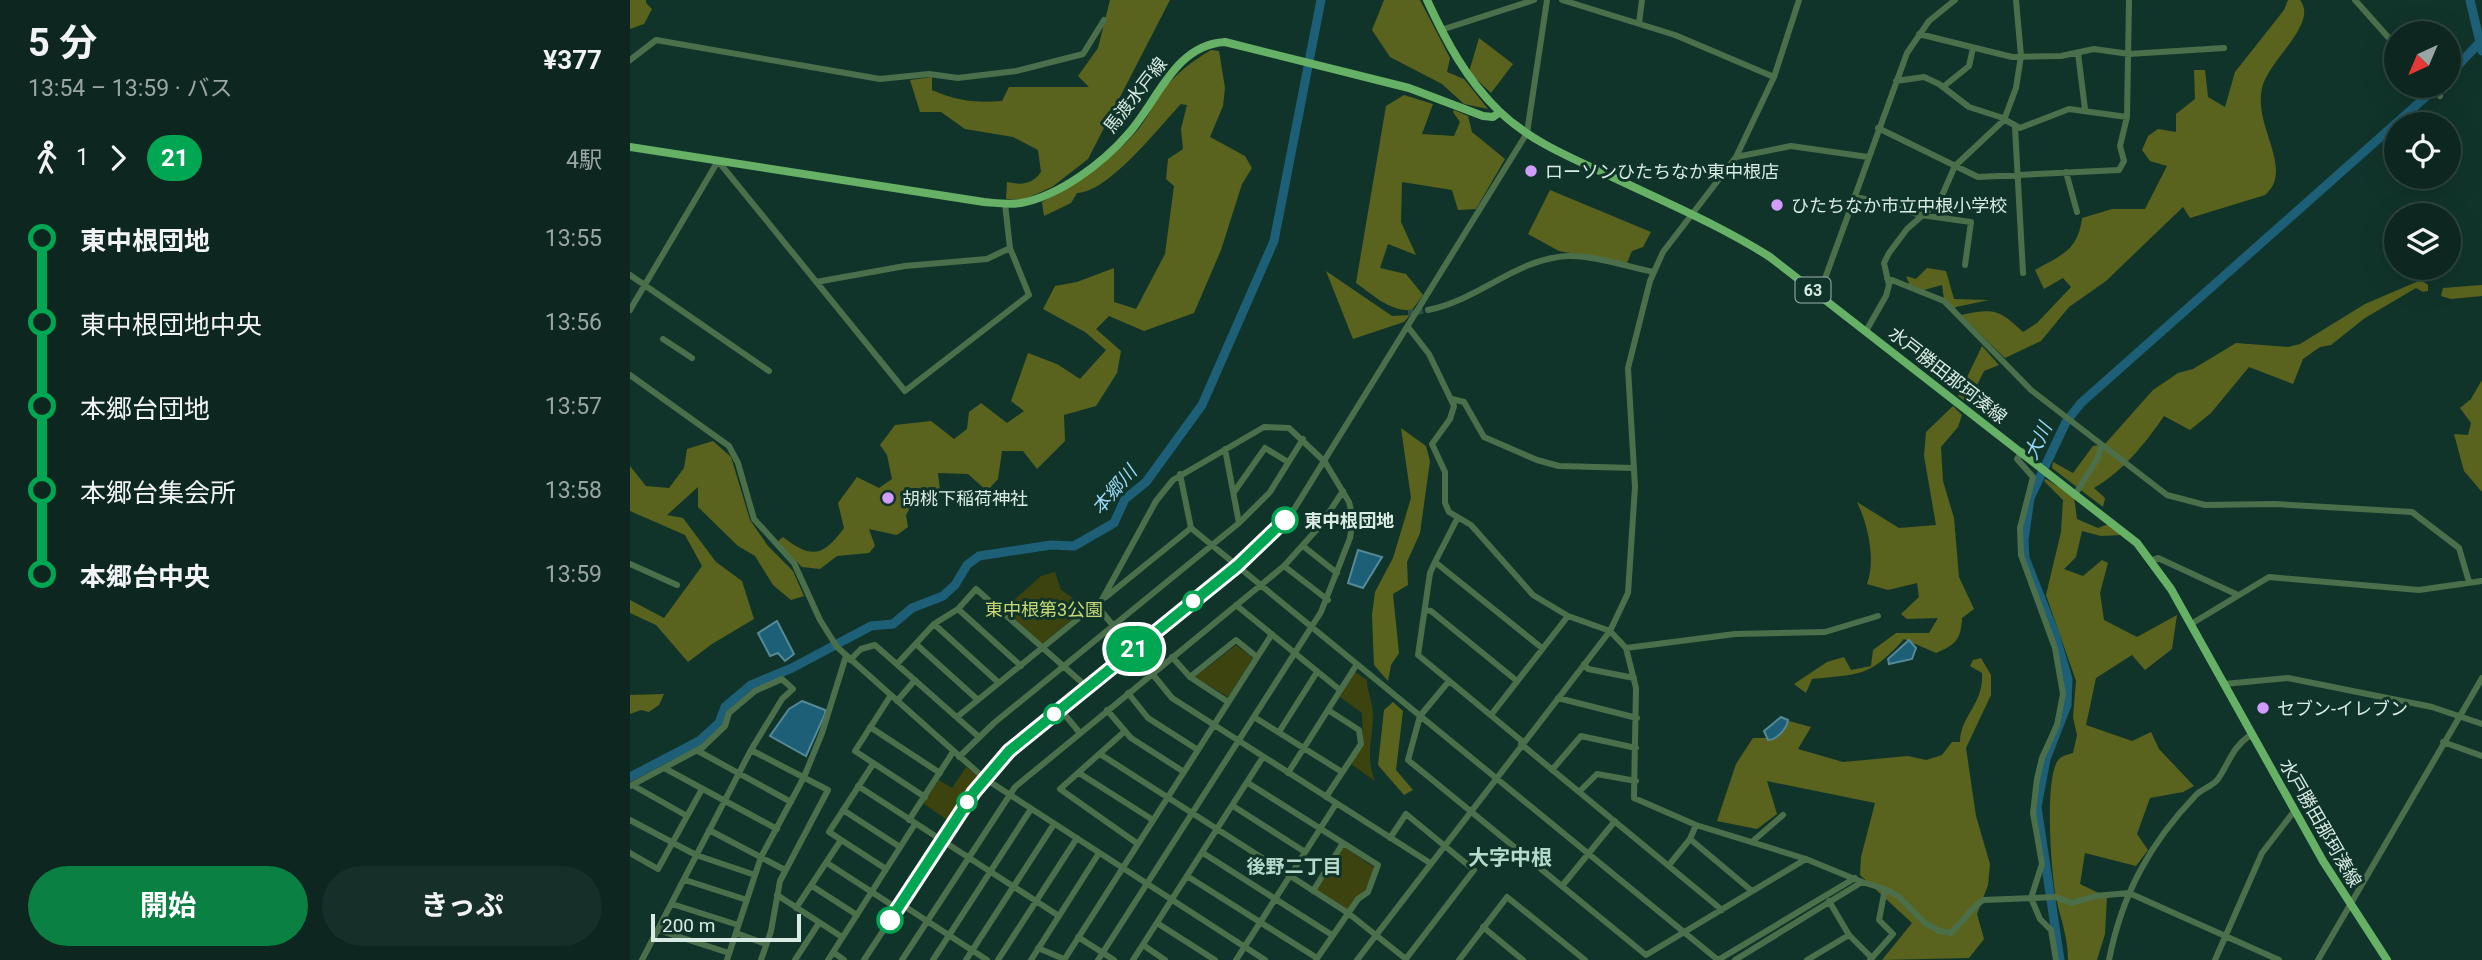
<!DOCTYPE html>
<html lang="ja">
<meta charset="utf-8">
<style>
:root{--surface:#0d2720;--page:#162f29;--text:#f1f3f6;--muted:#9aa5a5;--line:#2d443e;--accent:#0b8043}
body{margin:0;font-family:Roboto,"Noto Sans JP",sans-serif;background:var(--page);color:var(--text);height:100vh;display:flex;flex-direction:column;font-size:26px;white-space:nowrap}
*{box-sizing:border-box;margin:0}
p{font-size:23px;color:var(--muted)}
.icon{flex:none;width:38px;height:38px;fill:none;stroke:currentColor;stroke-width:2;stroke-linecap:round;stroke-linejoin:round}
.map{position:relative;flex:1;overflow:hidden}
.panel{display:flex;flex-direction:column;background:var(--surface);width:630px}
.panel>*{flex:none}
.badge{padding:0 14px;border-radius:23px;font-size:24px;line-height:46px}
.needle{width:46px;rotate:224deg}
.fabs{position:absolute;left:1754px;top:21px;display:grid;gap:14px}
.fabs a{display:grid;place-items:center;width:77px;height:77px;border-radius:50%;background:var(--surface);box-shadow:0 7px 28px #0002,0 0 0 2px var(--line);font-size:35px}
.scale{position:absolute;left:21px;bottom:18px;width:150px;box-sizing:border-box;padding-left:7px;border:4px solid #d8ebe4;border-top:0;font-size:19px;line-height:24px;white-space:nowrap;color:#d8ebe4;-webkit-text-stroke:5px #11342a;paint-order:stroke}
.map>.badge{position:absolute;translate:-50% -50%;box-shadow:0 0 0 4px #fff}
.legs{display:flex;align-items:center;gap:10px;height:77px;padding:0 28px;font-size:23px}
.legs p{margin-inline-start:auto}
.head{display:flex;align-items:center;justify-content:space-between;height:119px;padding:0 28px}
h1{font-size:38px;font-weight:700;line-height:52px}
.primary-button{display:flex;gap:14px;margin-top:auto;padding:14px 28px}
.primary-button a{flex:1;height:80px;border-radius:42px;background:var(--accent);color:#fff;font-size:28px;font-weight:700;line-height:80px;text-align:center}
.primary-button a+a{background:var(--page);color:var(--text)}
ul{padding:0 28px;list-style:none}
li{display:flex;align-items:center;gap:24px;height:84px;font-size:26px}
li i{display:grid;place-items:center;width:10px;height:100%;margin:0 9px;background:currentColor}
li i::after{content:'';width:18px;height:18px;margin:-9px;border:5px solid;border-radius:50%;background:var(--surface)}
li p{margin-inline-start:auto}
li:first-child i{background:linear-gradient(#0000 50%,currentColor 0)}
li:last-child i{background:linear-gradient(currentColor 50%,#0000 0)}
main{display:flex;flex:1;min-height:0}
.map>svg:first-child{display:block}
.green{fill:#3c430f}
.forest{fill:#5a631d}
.water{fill:#1d5f77;stroke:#558998;stroke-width:2}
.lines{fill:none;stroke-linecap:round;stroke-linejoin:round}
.river{stroke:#1d5f77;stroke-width:9}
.minor-tunnel{stroke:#2f4f46;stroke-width:6;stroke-dasharray:6 3;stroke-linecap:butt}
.minor{stroke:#4c6f4b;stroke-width:6}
.major{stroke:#66b166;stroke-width:8}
.line-1-casing{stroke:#fff;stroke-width:16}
.line-1{stroke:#00a651;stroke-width:10}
.poi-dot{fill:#d29cfd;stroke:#11342a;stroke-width:2.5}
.stop-1-dot{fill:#fff;stroke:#00a651;stroke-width:3.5}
.labels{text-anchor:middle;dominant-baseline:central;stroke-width:6;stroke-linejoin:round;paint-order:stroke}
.shield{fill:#11342a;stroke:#9cb4ac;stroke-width:2}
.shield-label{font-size:16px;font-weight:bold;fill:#d8ebe4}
.street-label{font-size:18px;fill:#d8ebe4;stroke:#11342a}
.poi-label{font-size:18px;fill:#d8ebe4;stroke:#11342a;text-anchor:start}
.stop-label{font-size:18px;font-weight:bold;fill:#d8ebe4;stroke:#11342a;text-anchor:start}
.park-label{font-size:18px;fill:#c8d876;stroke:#11342a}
.water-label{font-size:19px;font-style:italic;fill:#9ad9f4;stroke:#11342a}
.neighbourhood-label{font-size:19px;font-weight:bold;fill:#b4dacc;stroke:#11342a}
.quarter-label{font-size:21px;font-weight:bold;fill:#b4dacc;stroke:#11342a}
</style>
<main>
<section class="panel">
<div class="head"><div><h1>5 分</h1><p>13:54 – 13:59 · バス</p></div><b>¥377</b></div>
<div class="legs"><svg class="icon" aria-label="walk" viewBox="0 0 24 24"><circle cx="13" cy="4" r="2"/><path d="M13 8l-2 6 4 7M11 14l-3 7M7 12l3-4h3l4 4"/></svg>1<svg class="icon" aria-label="forward" viewBox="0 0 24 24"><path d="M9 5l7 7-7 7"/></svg><b class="badge" style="background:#00a651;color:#fff">21</b><p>4駅</p></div>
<ul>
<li><i style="color:#00a651"></i><b>東中根団地</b><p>13:55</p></li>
<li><i style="color:#00a651"></i><span>東中根団地中央</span><p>13:56</p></li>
<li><i style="color:#00a651"></i><span>本郷台団地</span><p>13:57</p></li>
<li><i style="color:#00a651"></i><span>本郷台集会所</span><p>13:58</p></li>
<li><i style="color:#00a651"></i><b>本郷台中央</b><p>13:59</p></li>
</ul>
<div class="primary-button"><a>開始</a><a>きっぷ</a></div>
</section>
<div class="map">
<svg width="1852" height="960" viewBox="0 0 1852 960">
<rect width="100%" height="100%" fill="#11342a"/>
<path class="green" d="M425,572L431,590L457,607L412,644L374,609L411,576Z
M606,645L623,658L598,697L565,677Z
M725,672L737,680C737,692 743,703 743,714C743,740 735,756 745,781L721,764L733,745L732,713L710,697Z
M336,767L347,776L317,820L293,803L309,780L322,788Z
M714,847L745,868L735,890L717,910L687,890Z"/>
<path class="forest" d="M0,0H16V3L22,9L14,24L0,29Z
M480,0H540L458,159L422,187L395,199H376L377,182C391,185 402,185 411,172L408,150L383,137L335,129L311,112H290L280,80L302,77V90C327,101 345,103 372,101L379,87H459L448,76L468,48Z
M754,0H790L820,58L817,72L834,79L858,109L834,104L812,84L760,57L742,30Z
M1658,0H1670C1689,24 1638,60 1632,88C1623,127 1665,169 1635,195L1560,218L1553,207L1476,281L1439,307L1411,341L1375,358L1331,315C1363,308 1369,309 1393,332L1407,323L1441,287L1433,278L1414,289L1405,270C1431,255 1448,251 1452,218L1482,209H1515L1537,166L1520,161L1512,150L1518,136L1528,129L1546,132V114L1565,99L1564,70H1575L1578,97L1595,107L1605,72L1654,10Z
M849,38L883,64L861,93L839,72Z
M581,50L589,51L595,88L593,106L580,137L615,156L622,168L612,184L591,250L564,313L514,331L479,316L466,329L491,351L487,373L466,406L434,415L435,441L407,469L393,451H372L368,479L357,491L338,474L308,473L310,490L285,498L276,515L278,527L267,535L239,529L245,546L239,553L207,556L190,569L172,567L147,542L153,537C181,559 193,557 214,528L208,503L227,477L249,488L262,479L257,455L250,445L265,425L301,421L324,439L337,429L339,412L351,403L377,423L394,411L381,401L398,353L427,364L450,379L476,350L455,332L413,309L425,286L447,282L484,268V302L506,309L535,254L544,186L536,179L538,159L553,149L551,129L557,105L551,104C528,128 479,192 447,193L441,203L414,216L412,202C448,184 479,162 506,132C517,120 523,104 532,91C546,74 562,61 581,50Z
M774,95L803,104L792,134L824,136L830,122L823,112L824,110L838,116L842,132L875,159L846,209L828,210L822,190L772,182L771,222L786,255L758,244L750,268L776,274L793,295L782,310C758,311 745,296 726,283L756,106Z
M920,190L1021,232L1013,247L1002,251L997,263L929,251L898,234Z
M1297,268L1316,271L1324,299L1359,300L1326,307L1323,310L1314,299L1312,285L1294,290L1280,286L1276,276L1286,279Z
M696,271L762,316L780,315L774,322L723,339Z
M1791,280L1798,285V291L1793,292L1786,288L1735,318L1701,345L1690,347L1673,359L1663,384L1619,367L1581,413L1560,430L1534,416C1515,444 1493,471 1464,488L1475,498L1473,507L1422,468L1423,462L1443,473L1463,446L1475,444L1523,390L1548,373L1563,369L1606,343L1658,347L1670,344L1735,304Z
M1852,285V296L1821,299L1811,296L1813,288Z
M1352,346L1369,365L1354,371L1338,403L1328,396Z
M1852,380V492L1834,471L1824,434L1838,435L1841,423L1830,408L1841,399Z
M1323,406L1332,415L1328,427L1311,447L1313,481L1324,518L1329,577L1344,609L1332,618C1331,640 1325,645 1306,653L1274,639C1240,677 1230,674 1182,679L1176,693L1164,684L1197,662L1214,657L1221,670L1241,666L1243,650L1266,633H1299L1308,618L1277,619L1271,614L1289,597L1287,583L1258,590L1237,584C1246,559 1238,525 1227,502L1269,528L1306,525L1294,456L1296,432Z
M771,428L796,446L800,461L790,533L777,562L778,585L763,594L769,653L761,665L758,681L744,665L742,615L745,592L763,558L781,498Z
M83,441L101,457L120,520L138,546L163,571L174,596L161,600L143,585L125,556L108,546L68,507V487L37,515L53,518L86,562L112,581L124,619L82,644L58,662L26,625L0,613V600L34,618L72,566L55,535L0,511V466L16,486L39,488L54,468L57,449Z
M1416,479L1444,497L1447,519L1468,528L1479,524L1491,535L1471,536L1452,531L1446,557L1434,569L1453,576L1472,560L1478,563L1470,593L1474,620L1507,637L1547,615L1542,649L1515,670L1502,655L1466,678L1456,725L1502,741L1521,732L1529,749L1564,786L1553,792L1520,798L1507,834L1518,850L1506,866L1455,853L1450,884L1477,897L1475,934L1467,960H1438C1438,939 1432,923 1427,902C1421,875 1415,788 1426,764C1429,756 1436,755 1443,753L1447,735L1443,717L1446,681L1416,595L1431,532L1433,500L1414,481Z
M1351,658L1361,675V695L1336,748L1346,816L1360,864L1358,885L1347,914L1354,939L1339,958L1252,960L1282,923L1230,875L1231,857L1245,803L1137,781L1147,814L1127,829L1087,821L1106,764L1123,738H1136L1159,721L1181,727L1168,749L1213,762L1278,756L1296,760L1312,755L1322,742H1330C1330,716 1354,704 1352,673L1340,666L1343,660Z
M34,694L29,705L19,712L11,710L0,714V695Z
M763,702L773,711L766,770L783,790L774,795L748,765L754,710Z"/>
<path class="water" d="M728,550L752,557L733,588L718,583Z
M147,621L164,654L155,661L148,653L140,656L128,633Z
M1279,640L1286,648L1282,659L1259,664L1258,659Z
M172,701L195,710V714L176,756L140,736L159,709Z
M1151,717L1158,720C1157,729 1146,740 1138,740L1134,731Z"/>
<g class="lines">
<path class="river" d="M1840,0L1852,51
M1818,76L1850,42
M0,777L69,741L89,723L95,707L121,685L162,668L241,626L263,624L282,608L313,596L325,585L337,565L349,556L421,545L444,546L484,523L495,499L516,482L572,405L644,241L691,0
M1430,960L1407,807L1416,759L1437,705L1438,679L1425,634L1395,558L1394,540L1400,498L1436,422L1451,403L1808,86"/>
<path class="minor-tunnel" d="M778,313L798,310"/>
<path class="minor" d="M932,0L1045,35L1144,77
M1725,0L1766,46
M1009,23L1012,0
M811,30L904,0
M1289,34L1382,57L1431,56L1464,49L1499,54L1594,48
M1448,53L1455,109
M0,60L26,40L250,79L299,74L328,78L386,71L453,54L474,20
M1266,81L1294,77L1309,84L1339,107L1370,117L1390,128L1439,109L1497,117L1499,0
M1801,86L1810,96
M1313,87L1339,66L1343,48
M1385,127L1393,273
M1248,128L1348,177L1489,170L1494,161L1490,146L1497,117
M1106,157L1161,146L1238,157
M1436,172L1447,212
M1224,196L1291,215L1341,222L1335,265
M0,275L139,371
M1257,278L1314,301L1401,390L1537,495L1575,505L1645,504L1782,512L1829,548L1839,582
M186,282L275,266L357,259L380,248
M1189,295L1277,53L1299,21L1325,0
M0,310L88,161L275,391L399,295L380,248L375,204
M798,310C847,301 887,258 938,256C963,255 999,267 1024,272
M778,327L799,354L824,406L820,419L802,444L815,472V503L819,512L841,525L903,595L938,616L980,631L996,648L1006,688L1004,798L1066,825L1176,859L1232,882L1255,889L1268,896L1295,923L1309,931L1321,933C1333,921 1340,909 1353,900L1426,897L1442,903L1465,896L1499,893L1649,960
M1236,331L1256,296L1259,285L1254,263L1259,253L1277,229L1310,200L1325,166L1374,120L1386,88L1391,56L1386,0
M33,339L62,358
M0,375L99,446L108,463L124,519L164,563L190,620L207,647L354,778L635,960
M822,399L834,402L854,437L907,460L929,466L1004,468
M595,449L609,523
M1392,451L1387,459L1403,477L1390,528L1391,555L1425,648L1433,694L1427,725L1412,758L1407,779L1403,813L1412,864L1401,898L1410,919L1421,930L1426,960
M550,474L561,528L1088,960L1225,878
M604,492L635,448L658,462
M1446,493L1468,458L1471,445
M827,519L805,562L912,648
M673,546L707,573
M1522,560L1528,558L1608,595
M805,562L800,573L788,655L893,742
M0,564L47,585
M654,566L698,600
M476,597L561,528
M606,605L710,690
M468,607L542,698L800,863
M328,609L391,666
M795,610L801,611L887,681
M304,624L369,683
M1561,624L1639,577L1789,590L1852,581
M286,644L348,700
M996,648L1105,634L1195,632L1248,616
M542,657L560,677L598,702
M220,660L231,649L245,645L349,737
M267,664L304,624L328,609L346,589L457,687
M954,664L958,669L1004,678
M560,677L606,640L627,657
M819,681L790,716L778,760L1016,955L1176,859
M1594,684L1658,678L1802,707L1852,724
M498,693L518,718L568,750
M261,695L225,751L295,797
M928,698L1007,718
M267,701L285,680
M430,709L450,733
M477,710L501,738L554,772
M861,715L938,616
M327,717L460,609L468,607
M624,717L712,772
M240,727L310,773
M495,731L430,789L508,844
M649,732L687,672
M1813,742L1852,756
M891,744L1092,910
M121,750L198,790L150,881L141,931L131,960
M68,751L161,802
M470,754L718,913L776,959
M329,757L364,723L609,523L640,492L673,439
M243,764L199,832L256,869
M36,769L147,829
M922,770L951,736L1006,748
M449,773L523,820
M658,773L727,664
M618,783L748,865L738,892L728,899L686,960
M0,786L73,747L95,726L99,713L125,691L152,679L163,689L152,699L121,750L12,960
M4,786L57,816
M228,786L429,916
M949,792L967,774L1006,781
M696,797L731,744L729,730L698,710
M603,806L675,852
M213,810L270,847
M0,820L66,855L125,875
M279,820L323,752
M79,830L155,870
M760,838L776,814L844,870L775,960
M1060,839L1122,891
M1123,841L1153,815
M0,853L28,869L72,789
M573,853L702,935
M197,863L268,909
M1039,865L1060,839L1066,825
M557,876L687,958
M55,880L117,900
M182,886L227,915
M932,886L985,821
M683,891L713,843
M147,895L212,937
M1199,901L1219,935L1242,958
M42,904L108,925
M271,904L357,960
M166,908L211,840
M527,923L585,960
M853,927L893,960
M28,930L99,953
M106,933L136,944
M448,937L484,960
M513,945L535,960
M408,948L434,959
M203,952L214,960
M97,960L131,857L174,777L192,733L216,656
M165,960L189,923
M198,960L285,824
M234,960L344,792L367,763L632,544L663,511L897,133L917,0
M272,960L385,787L654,566L690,526L713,491
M303,960L401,809
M336,960L424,824
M368,960L447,838
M401,960L469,853
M434,960L642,634
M468,960L691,612L720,538L723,518L719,502L695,462L659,428L634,427L543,480L526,501L468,607
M503,960L633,757
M606,960L706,804
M727,960L980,631L998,593L1005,487L998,368L1020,281L1033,252L1106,157L1144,77L1169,0
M829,960L877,897L955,960
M1105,960L1232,882
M1177,960L1219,935
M1240,960L1263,934L1249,920L1255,889
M1479,960C1492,894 1520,843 1566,795C1572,789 1583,786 1588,779C1599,763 1602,748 1619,736L1623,737
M1585,960L1632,853L1665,810
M1688,960L1852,678"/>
<path class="major" d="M797,0C816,41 836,79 869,111C899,140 937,156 974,173C1030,200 1088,224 1140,257L1507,543L1541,589L1693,861L1757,960
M0,147L354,202C366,203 379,205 391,203C429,196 473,163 498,134C528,101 544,45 595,42L779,88L853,116L863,117L870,112"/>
</g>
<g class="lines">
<defs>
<path id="line-1" d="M260,920L344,792L379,751L607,566L655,520"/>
</defs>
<use href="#line-1" class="line-1-casing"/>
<use href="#line-1" class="line-1"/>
</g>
<g class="poi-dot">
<circle cx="901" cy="171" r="7"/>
<circle cx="1147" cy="205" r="7"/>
<circle cx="258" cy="498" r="7"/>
<circle cx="1633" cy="708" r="7"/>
</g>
<g class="stop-1-dot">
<circle cx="655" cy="520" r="12"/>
<circle cx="563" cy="601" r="9"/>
<circle cx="424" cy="714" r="9"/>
<circle cx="337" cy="802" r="9"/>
<circle cx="260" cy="920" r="12"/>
</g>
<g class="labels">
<rect class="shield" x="1165.5" y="277.5" width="35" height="25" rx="5"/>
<g class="shield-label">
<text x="1183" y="290">63</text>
</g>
<g class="street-label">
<text transform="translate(505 95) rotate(-52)">馬渡水戸線</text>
<text transform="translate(1318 375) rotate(38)">水戸勝田那珂湊線</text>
<text transform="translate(1691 823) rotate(60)">水戸勝田那珂湊線</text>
</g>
<g class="poi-label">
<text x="915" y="171">ローソンひたちなか東中根店</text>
<text x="1161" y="205">ひたちなか市立中根小学校</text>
<text x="272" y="498">胡桃下稲荷神社</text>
<text x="1647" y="708">セブン-イレブン</text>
</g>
<g class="stop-label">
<text x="674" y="520">東中根団地</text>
</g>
<g class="park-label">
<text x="414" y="609">東中根第3公園</text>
</g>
<g class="water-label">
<text transform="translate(1408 441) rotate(-65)">大川</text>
<text transform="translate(484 490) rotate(-49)">本郷川</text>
</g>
<g class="neighbourhood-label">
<text x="664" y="866">後野二丁目</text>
</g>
<g class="quarter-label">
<text x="880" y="858">大字中根</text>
</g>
</g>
</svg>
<div class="fabs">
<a><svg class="needle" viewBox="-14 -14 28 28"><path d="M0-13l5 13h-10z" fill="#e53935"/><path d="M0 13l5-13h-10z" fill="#9aa5a5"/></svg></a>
<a><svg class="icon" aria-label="locate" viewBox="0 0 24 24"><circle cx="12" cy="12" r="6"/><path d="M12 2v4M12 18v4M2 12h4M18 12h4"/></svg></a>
<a><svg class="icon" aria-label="layers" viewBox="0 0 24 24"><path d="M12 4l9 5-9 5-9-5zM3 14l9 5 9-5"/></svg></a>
</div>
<div class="scale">200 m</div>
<b class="badge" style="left:504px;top:649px;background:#00a651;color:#fff">21</b>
</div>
</main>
